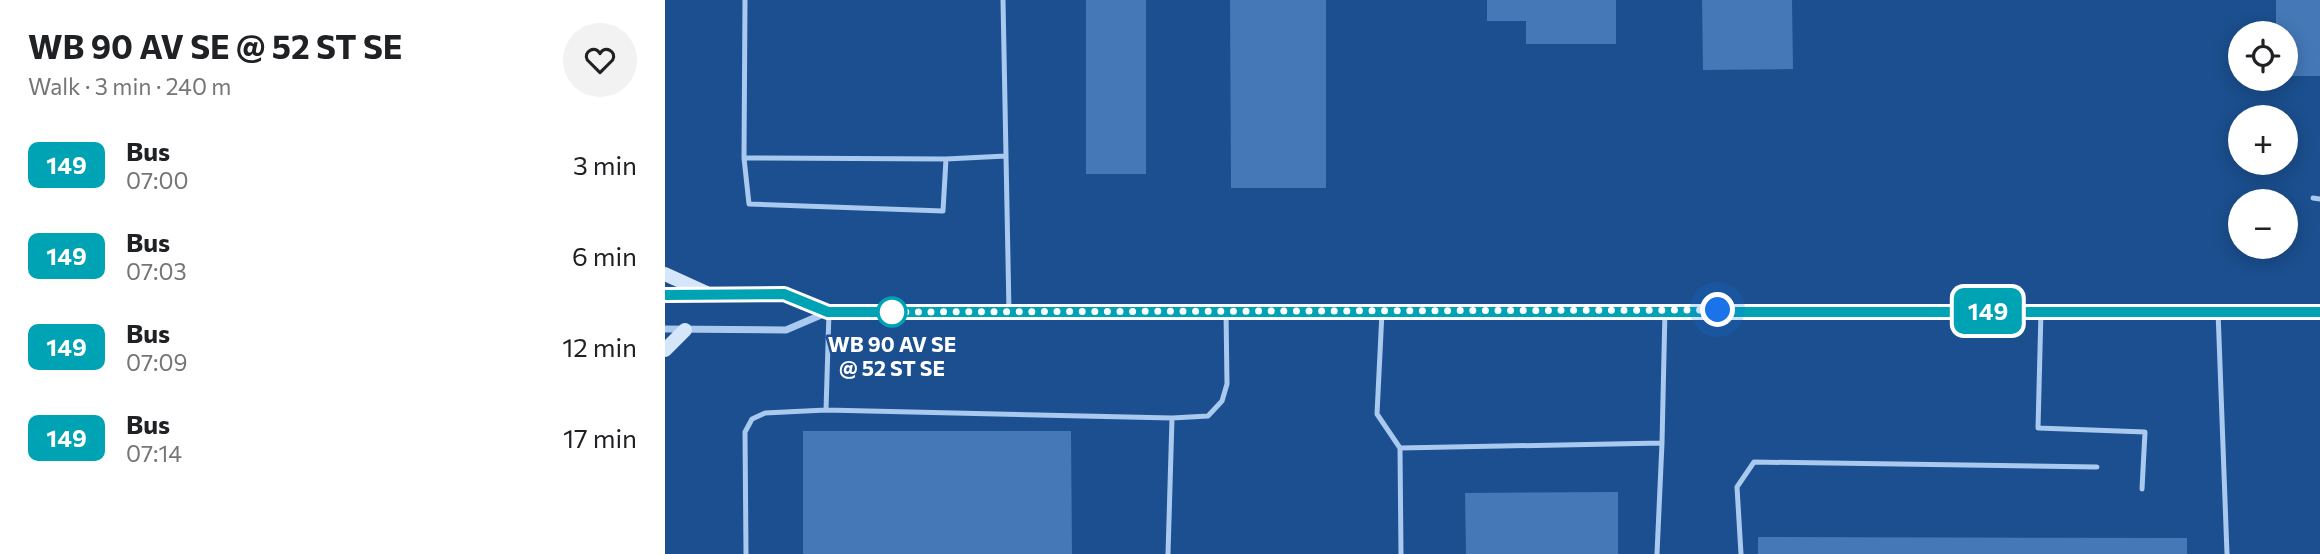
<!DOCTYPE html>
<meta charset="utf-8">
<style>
:root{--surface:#fff;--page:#f2f2f2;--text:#202124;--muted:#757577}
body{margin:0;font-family:Commissioner,sans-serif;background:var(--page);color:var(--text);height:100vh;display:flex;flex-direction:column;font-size:26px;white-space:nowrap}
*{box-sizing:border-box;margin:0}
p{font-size:23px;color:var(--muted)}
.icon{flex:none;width:38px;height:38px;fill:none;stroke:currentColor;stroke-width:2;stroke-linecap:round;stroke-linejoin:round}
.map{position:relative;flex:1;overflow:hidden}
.side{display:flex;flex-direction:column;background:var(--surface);width:665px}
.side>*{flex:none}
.badge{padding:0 14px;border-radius:10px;font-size:24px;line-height:46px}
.buttons{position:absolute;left:1563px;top:21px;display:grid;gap:14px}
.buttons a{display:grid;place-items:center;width:70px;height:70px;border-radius:50%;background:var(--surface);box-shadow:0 4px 18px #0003;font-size:35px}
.you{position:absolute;width:35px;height:35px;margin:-18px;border:5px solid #fff;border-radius:50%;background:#1a73e8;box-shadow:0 0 0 10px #1a73e833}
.map>.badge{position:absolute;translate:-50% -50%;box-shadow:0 0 0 4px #fff}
.round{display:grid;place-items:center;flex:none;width:74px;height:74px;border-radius:37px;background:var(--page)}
.head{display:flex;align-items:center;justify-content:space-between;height:119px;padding:0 28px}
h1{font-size:33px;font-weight:700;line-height:52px}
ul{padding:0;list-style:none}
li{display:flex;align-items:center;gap:21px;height:91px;padding:0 28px}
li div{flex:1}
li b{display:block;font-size:26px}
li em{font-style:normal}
li .badge{min-width:77px;font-weight:700;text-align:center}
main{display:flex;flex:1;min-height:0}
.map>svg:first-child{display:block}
.building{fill:#4478b7}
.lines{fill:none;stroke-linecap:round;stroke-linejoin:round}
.lane{stroke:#a9c9ee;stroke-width:5}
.street{stroke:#a9c9ee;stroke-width:7}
.secondary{stroke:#d6e6fa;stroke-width:14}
.line-casing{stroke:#fff;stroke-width:16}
.line{stroke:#00a3b4;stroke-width:10}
.walk{stroke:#fff;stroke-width:7;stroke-dasharray:0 12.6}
.stop-dot{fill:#fff;stroke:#00a3b4;stroke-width:3.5}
.labels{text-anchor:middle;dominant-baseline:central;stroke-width:5;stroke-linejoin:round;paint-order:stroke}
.stop-label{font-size:21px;font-weight:bold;fill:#fff;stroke:#1b4f8f}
</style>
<main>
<section class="side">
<div class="head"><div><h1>WB 90 AV SE @ 52 ST SE</h1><p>Walk · 3 min · 240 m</p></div><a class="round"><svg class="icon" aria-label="heart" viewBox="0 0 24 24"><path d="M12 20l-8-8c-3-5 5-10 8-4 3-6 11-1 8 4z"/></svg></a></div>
<ul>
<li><span class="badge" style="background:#00a3b4;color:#fff">149</span><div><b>Bus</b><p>07:00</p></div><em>3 min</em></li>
<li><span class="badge" style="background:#00a3b4;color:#fff">149</span><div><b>Bus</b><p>07:03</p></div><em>6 min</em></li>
<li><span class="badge" style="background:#00a3b4;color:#fff">149</span><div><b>Bus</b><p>07:09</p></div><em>12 min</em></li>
<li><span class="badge" style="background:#00a3b4;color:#fff">149</span><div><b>Bus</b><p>07:14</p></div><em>17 min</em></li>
</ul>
</section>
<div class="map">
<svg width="1655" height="554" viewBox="0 0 1655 554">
<rect width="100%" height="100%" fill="#1b4f8f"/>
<path class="building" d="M421,0H481V174H421Z
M565,0H661V188H566Z
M822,0H951V44H861V21H822Z
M1037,0H1127L1128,69L1038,70Z
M1611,0H1655V76H1620V33H1611Z
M138,431H406L407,554H138Z
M953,492V554H801L800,493Z
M1093,537L1522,538V554H1093Z"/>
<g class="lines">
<path class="lane" d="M80,0L79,158L84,204L278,211L281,159L341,156
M338,0L344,312
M79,158L281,159
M1648,198L1655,199
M1376,311L1373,428L1480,432L1477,489
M1553,311L1562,554
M717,312L712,414L735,448L997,443L1000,310
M161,410L507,418
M735,448L736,554
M81,554L80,432L87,419L100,413L161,410L164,312
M503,554L507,418L543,416L557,401L562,384L561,311
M992,554L997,443
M1076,554L1072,487L1089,462L1432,467"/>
<path class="street" d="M0,295L119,294L164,312H1655
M0,329L121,330L163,312"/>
<path class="secondary" d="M0,274L44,294
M0,350L20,330"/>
</g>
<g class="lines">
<defs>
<path id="line" d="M0,295L119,294L163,312H1655"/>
</defs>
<use href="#line" class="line-casing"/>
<use href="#line" class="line"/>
<path class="walk" d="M227,312H215L1053,310"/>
</g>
<circle class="stop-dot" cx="227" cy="312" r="14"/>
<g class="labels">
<g class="stop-label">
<text x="227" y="343">WB 90 AV SE<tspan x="227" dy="24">@ 52 ST SE</tspan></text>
</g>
</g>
</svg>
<div class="buttons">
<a><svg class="icon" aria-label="locate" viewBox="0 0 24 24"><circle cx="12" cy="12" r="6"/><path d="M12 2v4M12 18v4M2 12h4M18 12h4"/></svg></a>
<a>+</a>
<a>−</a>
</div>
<div class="you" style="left:1053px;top:310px"></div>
<b class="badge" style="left:1323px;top:311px;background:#00a3b4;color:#fff">149</b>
</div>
</main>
